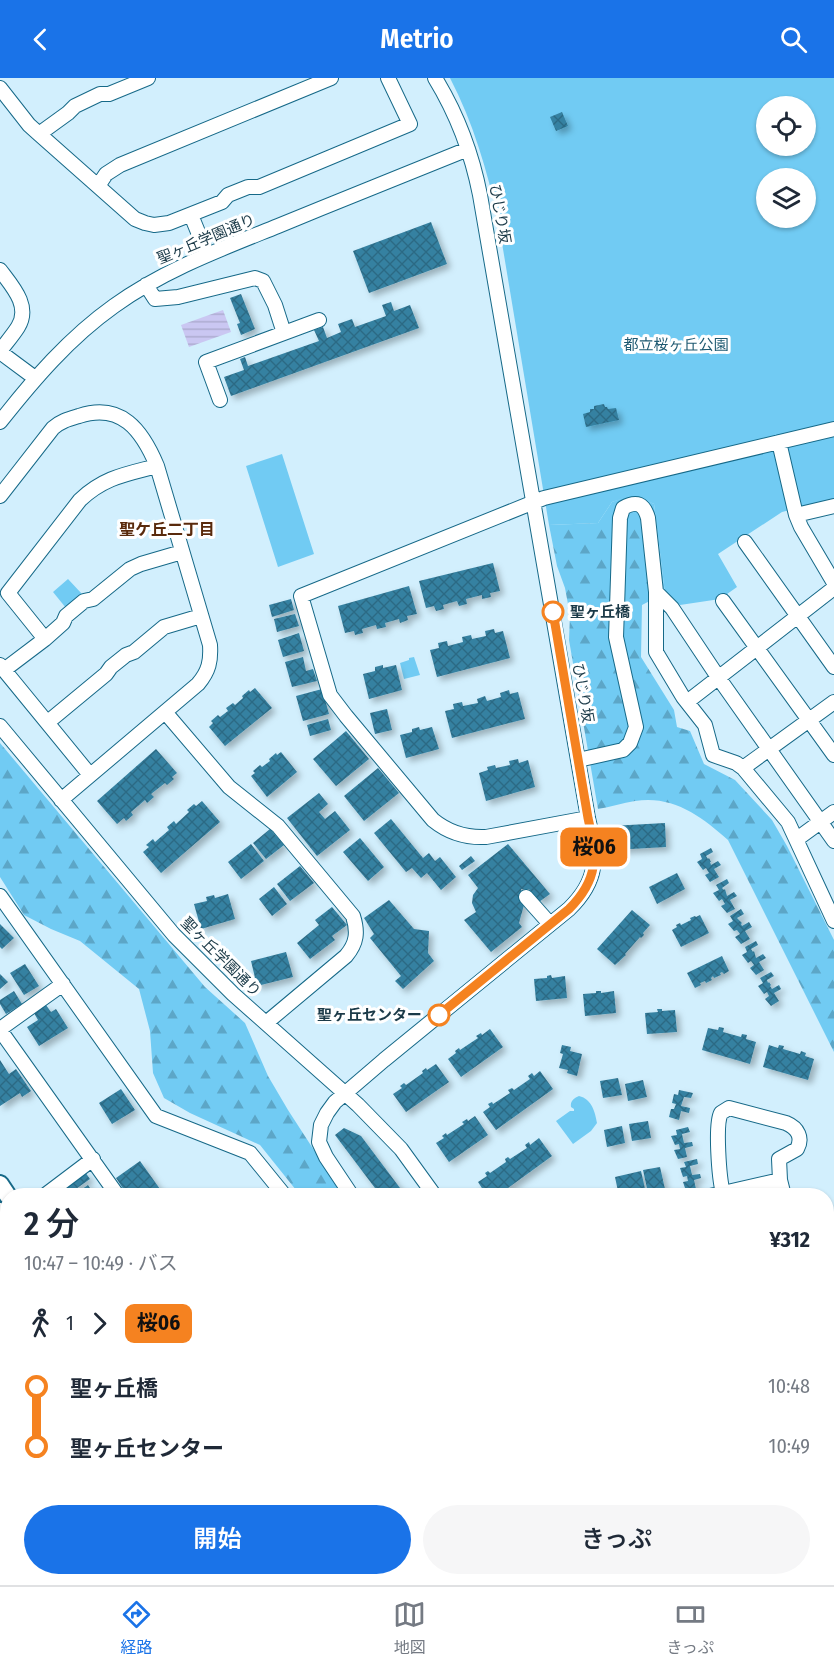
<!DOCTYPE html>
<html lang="ja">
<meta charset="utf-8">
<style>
:root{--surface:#fff;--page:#f6f6f7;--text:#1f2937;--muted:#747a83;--line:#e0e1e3;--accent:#1a73e8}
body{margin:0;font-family:"Fira Sans Condensed","Noto Sans JP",sans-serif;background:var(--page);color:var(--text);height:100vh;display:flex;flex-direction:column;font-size:22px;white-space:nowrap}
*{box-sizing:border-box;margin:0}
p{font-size:20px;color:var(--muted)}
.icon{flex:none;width:33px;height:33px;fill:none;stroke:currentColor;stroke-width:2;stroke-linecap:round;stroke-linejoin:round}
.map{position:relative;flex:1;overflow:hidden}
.side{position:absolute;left:0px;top:1110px;width:834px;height:398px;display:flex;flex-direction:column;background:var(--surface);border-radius:24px 24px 0 0;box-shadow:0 2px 4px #0004}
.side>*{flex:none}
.badge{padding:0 12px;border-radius:9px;font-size:21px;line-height:39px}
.controls{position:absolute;left:756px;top:18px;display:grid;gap:12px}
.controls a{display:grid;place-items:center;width:60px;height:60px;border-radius:50%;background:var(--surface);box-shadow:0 2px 4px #0004;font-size:30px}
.map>.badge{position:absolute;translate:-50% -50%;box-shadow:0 0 0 3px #fff}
.legs{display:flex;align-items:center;gap:9px;height:66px;padding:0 24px;font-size:20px}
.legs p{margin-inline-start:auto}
.headline{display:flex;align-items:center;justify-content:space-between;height:102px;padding:0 24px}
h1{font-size:33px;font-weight:600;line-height:45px}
.button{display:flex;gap:12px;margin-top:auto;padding:12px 24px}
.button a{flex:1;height:69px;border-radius:36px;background:var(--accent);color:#fff;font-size:24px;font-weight:600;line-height:69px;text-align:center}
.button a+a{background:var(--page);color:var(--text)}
ul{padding:0 24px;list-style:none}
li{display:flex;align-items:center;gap:21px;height:60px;font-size:22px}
li i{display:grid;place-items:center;width:9px;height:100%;margin:0 8px;background:currentColor}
li i::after{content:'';width:15px;height:15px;margin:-8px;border:4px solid;border-radius:50%;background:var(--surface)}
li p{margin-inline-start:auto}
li:first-child i{background:linear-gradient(#0000 50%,currentColor 0)}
li:last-child i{background:linear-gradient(currentColor 50%,#0000 0)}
header{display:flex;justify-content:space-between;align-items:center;height:78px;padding:0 24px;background:var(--accent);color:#fff;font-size:27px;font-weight:600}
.menu{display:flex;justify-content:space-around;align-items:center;height:84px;border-top:2px solid var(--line);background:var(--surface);font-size:16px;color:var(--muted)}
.menu a{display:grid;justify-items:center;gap:3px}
.menu .active{color:var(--accent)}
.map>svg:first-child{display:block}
.grass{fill:url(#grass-dots)}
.forest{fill:url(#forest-firs)}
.green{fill:#71cbf3;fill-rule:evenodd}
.water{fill:url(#water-rules)}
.building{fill:url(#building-cross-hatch);filter:url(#shadow)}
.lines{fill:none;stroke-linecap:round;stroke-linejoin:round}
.minor-casing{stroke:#166988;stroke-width:16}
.major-casing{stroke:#166988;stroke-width:20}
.minor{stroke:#fff;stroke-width:14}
.major{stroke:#fff;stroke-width:16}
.line-1-casing{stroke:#fff;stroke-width:14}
.line-1{stroke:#f58220;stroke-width:9}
.stop-1-dot{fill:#fff;stroke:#f58220;stroke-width:3}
.labels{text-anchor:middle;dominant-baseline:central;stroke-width:6;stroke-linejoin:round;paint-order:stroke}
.street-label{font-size:15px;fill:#1b3a48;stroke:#fff}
.park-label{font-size:15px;fill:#1e5971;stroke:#fff}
.stop-label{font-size:15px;font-weight:bold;fill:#1b3a48;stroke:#fff;text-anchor:start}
.neighbourhood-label{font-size:16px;font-weight:bold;fill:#592a0c;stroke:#fff}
</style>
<header><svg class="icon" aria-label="back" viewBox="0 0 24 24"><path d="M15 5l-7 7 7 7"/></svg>Metrio<svg class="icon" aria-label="search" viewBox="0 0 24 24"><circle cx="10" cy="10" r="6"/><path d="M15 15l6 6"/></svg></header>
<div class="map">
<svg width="834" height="1507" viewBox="0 0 834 1507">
<defs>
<pattern id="grass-dots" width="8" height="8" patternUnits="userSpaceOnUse" patternTransform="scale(1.5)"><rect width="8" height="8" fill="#71cbf3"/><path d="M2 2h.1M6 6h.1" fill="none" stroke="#5ca6c7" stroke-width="1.8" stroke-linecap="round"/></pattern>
<pattern id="forest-firs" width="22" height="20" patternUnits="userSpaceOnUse" patternTransform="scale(1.5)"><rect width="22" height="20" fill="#71cbf3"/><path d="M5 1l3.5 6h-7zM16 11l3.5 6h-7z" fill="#5ca6c7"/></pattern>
<pattern id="water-rules" width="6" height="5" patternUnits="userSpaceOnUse" patternTransform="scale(1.5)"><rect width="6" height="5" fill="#cac7f2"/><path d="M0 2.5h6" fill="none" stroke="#adacd1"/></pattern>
<pattern id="building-cross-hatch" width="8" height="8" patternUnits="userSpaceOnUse" patternTransform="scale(1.5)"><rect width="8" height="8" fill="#3581a1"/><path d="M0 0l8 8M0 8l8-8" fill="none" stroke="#2c6b85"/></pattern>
<filter id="shadow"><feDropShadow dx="4" dy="4" stdDeviation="3" flood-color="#0004"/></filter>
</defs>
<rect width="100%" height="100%" fill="#d2effd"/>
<path class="grass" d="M614,1500H689L693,1507H619Z"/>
<path class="forest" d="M634,416L654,426L665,515L642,527L641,579L674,632L677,649L690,653L704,686L735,702L772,742L787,768L834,862V974L728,762C701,738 673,717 635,723C623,725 610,729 598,731L569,562L570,537L565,510L557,488L549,447L598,445L612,424Z
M0,665L205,909L245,945L268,998L288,1032L343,1117H300L260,1067L190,1035L164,1020L153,995L150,953L139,911L80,863L51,851L24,837L0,799Z"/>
<path class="green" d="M450,0H834V421L782,434L718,476L737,509L720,521L680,527L665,515L654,426L634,417L612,424L598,445L549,447L498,141C487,92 473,44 450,0ZM766,28H806V68H766ZM766,100H806V140H766Z
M282,376L314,476L278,489L246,388Z
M68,501L82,516L66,530L53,514Z
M414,579L420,597L404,601L400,585L409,582V580Z
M579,1018C592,1021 595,1034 597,1045L591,1053L573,1066L556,1043L570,1033H574V1031L571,1029C570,1023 574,1020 579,1018Z"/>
<path class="water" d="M223,232L231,254L189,269L181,247Z"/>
<path class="building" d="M562,34L568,48L556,53L550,39Z
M431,144L447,186L369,215L353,173Z
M241,216L255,251L241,257L237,246L240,245L230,220Z
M391,224L394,233L410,227L419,250L231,318L224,299L244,292L240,281L245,279L248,288L319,263L314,252L323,249L327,260L341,254L338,246L352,241L355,249L386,238L382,227Z
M604,326L605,329H607L608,331L616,330L619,342L586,349L583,336L590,334V331H594V328Z
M493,485L500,513L490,515L491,519L482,521V517L466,521L467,526L459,528L457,523L443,527L444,531L436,533L434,528L426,530L419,503Z
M409,508L417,536L407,538L408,542L400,545L399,541L385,545L386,549L377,551L376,547L362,551L363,555L355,557L354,553L345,555L338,528Z
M291,521L294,532L272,539L269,527Z
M295,536L299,548L277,554L274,541Z
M494,551L495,555L503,553L510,580L437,599L430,572L439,570L438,565L447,563L448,568L463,564L462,559L471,557L472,561L486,558L485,553Z
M299,555L304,573L283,579L278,562Z
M303,579L306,593L313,591L317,603L292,609L285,584Z
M383,587V590L396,587L402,612L369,621L363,596L375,593V589Z
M255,610L272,630L225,668L209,649L213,645L211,643L218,637L220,639L228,633L226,630L233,625L235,627L243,620L242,618L249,612L250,614Z
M322,611L329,636L303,643L296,618Z
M509,612L510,616L518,614L525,641L452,660L445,633L454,631L453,626L462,624L463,628L478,625L477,621L485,618L487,623L501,619L500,615Z
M387,631L392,652L375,656L370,635Z
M328,641L331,652L310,658L307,647Z
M419,649L420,652L432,649L439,671L406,680L400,657L412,654V651Z
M346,653L369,681L336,708L313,681Z
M156,671L177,695L172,699L174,701L167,707L165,705L151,716L154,719L147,725L145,722L131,734L133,737L126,743L124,740L117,746L97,723Z
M281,674L297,694L267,719L251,698L255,695L253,693L260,687L262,689L270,683L269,681L276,675L277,677Z
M518,681L519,685L528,682L535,709L486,723L479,695L488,692L487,689L495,687L496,690L510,687L509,683Z
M378,690L399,715L364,743L344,718Z
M319,715L328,726L319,734L325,741L335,733L350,752L317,778L287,740Z
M202,723L220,744L161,795L143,774L149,769L146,767L153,761L155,764L169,752L167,749L174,743L176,746L189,734L187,732L194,726L196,728Z
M391,741L423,780L429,775L435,783L440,779L456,799L441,812L427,795L421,800L412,790L406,794L374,755Z
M665,745L666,769L613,772L611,748Z
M270,751L284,767L266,781L253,765Z
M360,760L384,789L368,803L343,774Z
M251,766L264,783L241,801L228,784Z
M508,766L550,816L539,824L529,811H521L524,827L519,845L522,849L491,874L464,842L476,834L472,825L473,817L478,810L468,797Z
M711,770L713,774L706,778L708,781L709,780L711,784H710L711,787L718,783L721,787L714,791L719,799L710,804L705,797L709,795L706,790L703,792L697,784L702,781L700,776Z
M471,778L475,783L462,792L459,788Z
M300,788L314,805L290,823L277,806Z
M677,795L685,811L657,826L649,809Z
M727,801L729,805L722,810L724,812L725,811L727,818L734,814L737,818L730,822L735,831L727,835L721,828L725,826L722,821L719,823L713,815L719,812L716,807Z
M274,809L287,826L272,838L259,821Z
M228,816L235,841L201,851L194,826L207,823L206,819L214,817L215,820Z
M389,822L414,851L429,853L428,875L434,883L403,911L395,903L401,898L370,860L374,856L364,840Z
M332,829L347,847L332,858L335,862L310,881L297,865L319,847L315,842Z
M741,831L744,836L737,840L742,845L741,846L742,848L749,844L752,849L745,853L750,861L741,866L735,859L740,856L737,852L734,853L728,846L733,843L730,838Z
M632,832L650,847L643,855L644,857L641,860L640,859L625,876L626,877L615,887L597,871Z
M700,837L709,855L681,869L672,852L677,849L676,847L680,845L681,847L691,842L690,840L695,838L696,839Z
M0,846L14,860L2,871L0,869Z
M756,863L758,867L751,871L753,874L754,873L756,880L763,876L766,880L759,884L764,892L756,897L750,890L754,887L751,883L748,885L742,877L747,874L745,869Z
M286,874L293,899L257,908L251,883Z
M722,878L729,893L724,896L722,894L720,895L721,897L714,900L713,898L711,900L712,902L706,905L705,903L700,905L701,907L695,910L687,895Z
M25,886L39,908L24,917L10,895Z
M771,894L774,898L767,902L768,905L769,904L771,907L770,908L772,911L779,907L781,911L774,915L779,923L771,928L765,921L769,918L767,914L764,916L758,908L763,905L760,900Z
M0,896L8,904L0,911Z
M551,897L552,900L565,898L567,920L536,923L534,901L547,900V898Z
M14,913L22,926L6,936L0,926V922Z
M596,913H601V915L614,913L616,935L585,938L583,916L596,915Z
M46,927L51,934L56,931L68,950L39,968L27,949L38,942L34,935Z
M657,931H662V933L675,932L677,954L647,956L645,935L658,934Z
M719,949L724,950L723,954L741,959L742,956L747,957L746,961L756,964L750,986L702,972L708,950L718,952Z
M490,951L503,969L461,999L448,981L456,975L455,973L459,970L460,972L478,960L476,958L481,955L482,957Z
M562,967L571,969L570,973L582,976L577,998L567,995L568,992L559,990L563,976L560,975Z
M769,967L778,970L779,967L784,968L783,971L800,976L801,973L806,975L805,978L814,981L808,1002L763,989Z
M0,982L9,996L16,991L31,1013L22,1019L20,1015L0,1028Z
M436,986L449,1004L406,1034L393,1016L402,1010L400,1008L404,1005L406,1007L423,995L422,993L426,990L427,992Z
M540,993L553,1011L496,1052L483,1034L490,1029L488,1026L492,1024L493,1026L510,1015L508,1012L512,1010L514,1012L530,1001L528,998L532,995L534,998Z
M618,1000L622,1017L603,1020L600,1003Z
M643,1002L647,1019L628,1023L625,1006Z
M121,1011L135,1032L112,1046L99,1025Z
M679,1012L693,1015L691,1020L684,1019L681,1028L690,1030L689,1035L681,1033L679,1042L669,1039L671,1031H674L676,1026L672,1025L674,1016L678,1017Z
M475,1038L488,1057L449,1084L436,1065L444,1060L442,1058L446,1055L447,1057L464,1046L462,1044L467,1041L468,1043Z
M648,1043L651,1060L632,1063L629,1046Z
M622,1048L625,1065L607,1069L604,1052Z
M688,1049L690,1054L682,1056L684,1065L692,1064L693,1068L685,1070L687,1079L678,1081L674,1072L680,1071L679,1066L675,1067L671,1058L677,1057L676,1052Z
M344,1050L361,1058L406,1118H381L335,1057Z
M539,1060L552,1078L497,1118H487L478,1104L487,1098L485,1095L488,1093L490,1095L506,1084L505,1081L508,1079L510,1081L527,1070L525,1067L529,1064L530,1067Z
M697,1081L698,1086L690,1088L692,1097L700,1096L701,1100L694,1102L696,1111L686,1113L683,1104L688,1103L687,1098L683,1099L680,1090L686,1089L684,1084Z
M140,1083L165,1118H128L116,1100Z
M660,1089L665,1111L648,1115L643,1092Z
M641,1093L646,1115L637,1118H619L615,1099Z
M85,1094L90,1101L66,1118L61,1111Z
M88,1107L95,1118H72Z
M2,1153L8,1160V1175L0,1180V1154Z
M8,1188V1230L0,1235V1208L6,1203L0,1193Z
M8,1250V1276L0,1265V1255Z
M6,1314L8,1316V1350L3,1353L0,1349V1318Z
M86,1500H102L91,1507Z
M152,1500H184L173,1507H153L150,1502Z
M312,1500H363L353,1507H303Z
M399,1500H426L432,1507H405Z
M529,1500H562L564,1503L567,1500H579L585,1507H535Z"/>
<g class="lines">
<defs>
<path id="minor" d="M0,10L29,47L39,56L135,141L145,145L154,147L169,145L222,124L228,117L248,109H259L410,46L388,0
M39,56L68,35L75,28L100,16H109L148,0
M98,108L106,96L120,87L331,0
M191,137L207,176
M0,192C12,208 31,228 18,249C13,257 6,265 0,273
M146,207L155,221L178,219L255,200L263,203L275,227L284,255L206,284L220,322
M284,255L319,242
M0,274L35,300
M0,344C34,301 69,260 114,228C164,192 221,171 278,148C341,122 404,97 468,71
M779,364L796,437L801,449L834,505
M0,418L53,350C61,343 69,341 79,338C121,324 142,352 157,388L210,567C211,583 209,593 198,606L61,722
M796,437L834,428
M745,464L834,589
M656,514L672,530L718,599L834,763
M723,523L834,677
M45,561L8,515L80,422C104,399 127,396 157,388
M0,587L90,697
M4,592L45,561L63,545L66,538L84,523L93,521L130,491L141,486L182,474
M687,624L834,510
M165,634L229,709L278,748L353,838C358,854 357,865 346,878L266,945
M48,644L106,596L111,589L126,577L134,574L164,549L201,538
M0,648L174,857L233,916L358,1027L401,1071L435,1118
M578,682L623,672L630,665L636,649L616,559L620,440L623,430C637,422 644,426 648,440L656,514V574L683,619L705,647L713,677L736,685L743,690L788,744L834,843
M743,690L834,624
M588,740L486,759C466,760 449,755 433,742L346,638L330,617L301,518L544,420L834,351
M797,761L834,734
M0,818L156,1038L250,1075L285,1118
M526,819L550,846
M0,951L63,906
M0,952L118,1118
M723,1115C719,1100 715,1046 721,1035L729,1030L786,1045C798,1050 803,1060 797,1071L779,1081L780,1102
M44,1118L93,1081
M352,1118L326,1079L319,1064L321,1047L327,1035L335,1024L384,982L569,831C599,802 597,779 588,740L480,117C472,76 457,36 435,0
M710,1118L780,1102L784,1118
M0,1285L8,1295
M826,1305L834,1339
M826,1385L834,1384
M0,1406L8,1403
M0,1429L8,1440
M826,1429L834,1427
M61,1500L80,1507
M387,1500L392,1507
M600,1500L605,1507
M698,1500L701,1507
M133,1507L136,1500
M811,1507L834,1502"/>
<path id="major" d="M0,1106L8,1118
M0,1133L8,1143
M261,1500L266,1507
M279,1500L284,1507"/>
</defs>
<use href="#minor" class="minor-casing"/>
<use href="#major" class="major-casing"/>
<use href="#minor" class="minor"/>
<use href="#major" class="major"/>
</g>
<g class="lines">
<defs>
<path id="line-1" d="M439,937L569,831C599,801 597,779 588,740L553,534"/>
</defs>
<use href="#line-1" class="line-1-casing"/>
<use href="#line-1" class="line-1"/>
</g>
<g class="stop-1-dot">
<circle cx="553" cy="534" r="10"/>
<circle cx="439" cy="937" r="10"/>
</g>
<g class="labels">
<g class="street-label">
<text transform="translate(500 136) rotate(80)">ひじり坂</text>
<text transform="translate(206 161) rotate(-23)">聖ヶ丘学園通り</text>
<text transform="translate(583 615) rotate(80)">ひじり坂</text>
<text transform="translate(221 879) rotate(45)">聖ヶ丘学園通り</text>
</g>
<g class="park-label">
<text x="676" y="267">都立桜ヶ丘公園</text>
</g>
<g class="stop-label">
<text x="570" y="534">聖ヶ丘橋</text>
<text x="422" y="937" text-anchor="end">聖ヶ丘センター</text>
</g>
<g class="neighbourhood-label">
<text x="167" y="451">聖ケ丘二丁目</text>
</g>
</g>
</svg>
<div class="controls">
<a><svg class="icon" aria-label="locate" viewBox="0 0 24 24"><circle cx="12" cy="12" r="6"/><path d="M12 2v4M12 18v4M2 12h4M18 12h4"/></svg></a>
<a><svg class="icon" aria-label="layers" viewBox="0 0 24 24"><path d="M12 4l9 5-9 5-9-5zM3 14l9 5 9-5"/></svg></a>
</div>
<b class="badge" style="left:594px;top:769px;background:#f58220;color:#111">桜06</b>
<section class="side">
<div class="headline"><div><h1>2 分</h1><p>10:47 – 10:49 · バス</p></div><b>¥312</b></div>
<div class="legs"><svg class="icon" aria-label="walk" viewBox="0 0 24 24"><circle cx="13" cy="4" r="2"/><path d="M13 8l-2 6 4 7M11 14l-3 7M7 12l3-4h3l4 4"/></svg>1<svg class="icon" aria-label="forward" viewBox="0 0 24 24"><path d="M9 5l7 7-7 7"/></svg><b class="badge" style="background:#f58220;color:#111">桜06</b></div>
<ul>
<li><i style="color:#f58220"></i><b>聖ヶ丘橋</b><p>10:48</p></li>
<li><i style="color:#f58220"></i><b>聖ヶ丘センター</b><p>10:49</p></li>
</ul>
<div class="button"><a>開始</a><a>きっぷ</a></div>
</section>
</div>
<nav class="menu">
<a class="active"><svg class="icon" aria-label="directions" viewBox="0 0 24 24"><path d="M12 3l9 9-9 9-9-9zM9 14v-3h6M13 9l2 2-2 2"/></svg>経路</a>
<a><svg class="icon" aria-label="map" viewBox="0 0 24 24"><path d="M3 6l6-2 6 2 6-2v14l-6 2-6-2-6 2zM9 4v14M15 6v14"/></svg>地図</a>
<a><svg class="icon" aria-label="tickets" viewBox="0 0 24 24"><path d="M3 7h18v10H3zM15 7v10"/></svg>きっぷ</a>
</nav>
